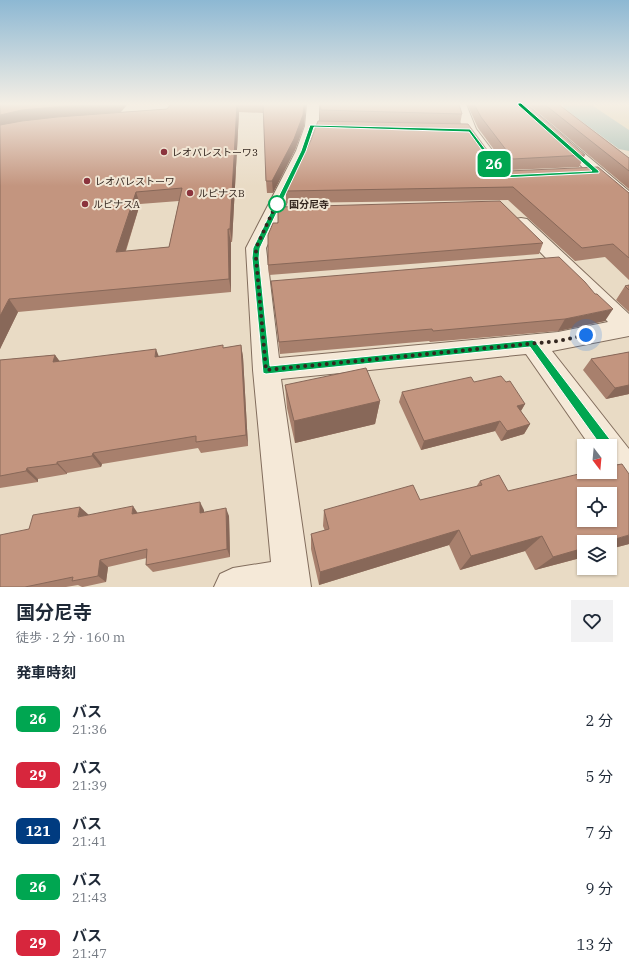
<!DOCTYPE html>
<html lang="ja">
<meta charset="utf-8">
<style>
:root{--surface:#fff;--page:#f2f2f3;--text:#1f2937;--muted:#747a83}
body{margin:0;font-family:"IBM Plex Serif","Noto Sans JP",serif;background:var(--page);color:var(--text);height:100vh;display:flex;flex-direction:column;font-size:15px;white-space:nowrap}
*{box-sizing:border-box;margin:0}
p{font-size:13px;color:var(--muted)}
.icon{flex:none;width:22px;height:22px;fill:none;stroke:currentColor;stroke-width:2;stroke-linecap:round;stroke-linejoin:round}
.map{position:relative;height:587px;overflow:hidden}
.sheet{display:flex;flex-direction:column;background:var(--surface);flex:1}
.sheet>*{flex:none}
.badge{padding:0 8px;border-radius:6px;font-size:14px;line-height:26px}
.needle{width:26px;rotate:164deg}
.fabs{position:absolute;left:577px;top:439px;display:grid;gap:8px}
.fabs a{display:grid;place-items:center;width:40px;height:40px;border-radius:0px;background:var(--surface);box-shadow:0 1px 3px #0004;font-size:20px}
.you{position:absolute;width:20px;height:20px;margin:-10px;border:3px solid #fff;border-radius:50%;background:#1a73e8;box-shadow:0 0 0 6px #1a73e833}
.map>.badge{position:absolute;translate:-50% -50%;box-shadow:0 0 0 2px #fff}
h2{padding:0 16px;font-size:15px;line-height:36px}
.round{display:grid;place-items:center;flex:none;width:42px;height:42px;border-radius:0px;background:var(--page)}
.headline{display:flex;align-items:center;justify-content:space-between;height:68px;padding:0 16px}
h1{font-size:19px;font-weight:700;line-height:30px}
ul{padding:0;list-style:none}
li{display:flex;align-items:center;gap:12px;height:56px;padding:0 16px}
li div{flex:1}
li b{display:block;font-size:15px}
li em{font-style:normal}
li .badge{min-width:44px;font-weight:700;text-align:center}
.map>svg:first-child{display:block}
.farmland{fill:#ded3b4}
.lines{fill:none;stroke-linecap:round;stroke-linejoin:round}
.river{fill:#a6bdb4;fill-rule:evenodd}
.street-casing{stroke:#826d5d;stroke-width:2}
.street{fill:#f5e9d8;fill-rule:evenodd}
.wall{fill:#a8806d;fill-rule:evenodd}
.shaded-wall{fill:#886859}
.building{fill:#c3957f;stroke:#886859;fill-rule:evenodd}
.line{fill:#00a651;stroke:#fff}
.walk{stroke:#342720;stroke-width:4;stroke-dasharray:0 7.2}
.poi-dot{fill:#8b343d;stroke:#f1e6d4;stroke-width:1.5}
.stop-dot{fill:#fff;stroke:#00a651;stroke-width:2}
.labels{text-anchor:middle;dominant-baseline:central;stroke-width:4;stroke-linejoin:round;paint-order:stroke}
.far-poi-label{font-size:10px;fill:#342720;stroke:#f1e6d4;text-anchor:start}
.far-stop-label{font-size:10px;font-weight:bold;fill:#342720;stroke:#f1e6d4;text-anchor:start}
</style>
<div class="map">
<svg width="629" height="587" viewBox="0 0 629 587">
<rect width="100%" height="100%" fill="#e9dbc5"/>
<path class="farmland" d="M585,104H629V132H626Z"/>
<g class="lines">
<path class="river" d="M562,104H590L629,130V151L619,149L565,109Z"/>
<defs>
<path id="street" d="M307,104H319V126L310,151L266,248L279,358L558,332L608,322L512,223L515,219L521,218L527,219L629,314V336L552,351L629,449V490L618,485L609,472H610V446H590L526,354L281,379L311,587H214L220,574L233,568L271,562L253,370L246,248L296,151L305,126Z
M454,104H466L476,129L492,150L490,153L485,154L480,153L463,130Z
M513,104H526L629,191V205L623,204Z"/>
</defs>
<use href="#street" class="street-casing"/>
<use href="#street" class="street"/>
</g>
<path class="wall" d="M0,104L121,112L92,114L167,109L171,104H306L304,126L295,150L273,193H267L266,181L264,113L239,112L232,242H231V292L18,312L0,349ZM179,201L169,247L126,251L140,204Z
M320,104H459L462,114L460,124L501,169L508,171L629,193V280L605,257L575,261L508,200L286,203V191L320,121Z
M467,104H526L585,155L579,167L509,170L478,128Z
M528,104H558L629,158V189Z
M278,223L543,243L539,254L269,275L268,265Z
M271,281L605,321L558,331L430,342L429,341L280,354Z
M629,285V312L616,300L625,286Z
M241,345L243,357L248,446L201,453L198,448L102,464L101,467L67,473V474L38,479V482L0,488V360L55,355L60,362L159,356L223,348Z
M629,352V394L606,399L583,370L591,359Z
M474,382H506L525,404L521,411L530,424L524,434L501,441L495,431L421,450L399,402L402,392Z
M285,385L380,401L375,424L295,443L287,408Z
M480,481L508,491L629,544L610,549V542H584V557L535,570L525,551L460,570L449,545L319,585L311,549V534L325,531L323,526L324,510L420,500L476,487Z
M204,510V512L229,516L230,557L153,572L146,565L147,558L108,567L106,582L83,587H82L78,585L66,587H0L29,529L89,515Z"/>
<path class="shaded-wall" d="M88,104H128L121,112L27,121L0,126V115L22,110Z
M237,104L239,112L232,242L230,229Z
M304,104H306L304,126L295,150L273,193L272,181Z
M136,192L140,204L121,265L116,252Z
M228,229L231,242V292L229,279Z
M9,299L18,312L0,349V316Z
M613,309L605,321L558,331L565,319Z
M241,345L243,357L248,446L246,435Z
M156,349L161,362L155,357Z
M55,355L64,367L53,362Z
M629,385V394L606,399L615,388Z
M380,401L375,424L295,443L294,421Z
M525,404L519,414L517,406Z
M500,421L495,431L421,450L424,441Z
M530,424L524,434L501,441L507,431Z
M93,453L102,464L101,467L92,456Z
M57,462L67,473V474L57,464Z
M27,468L38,479V482L26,471Z
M200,502L204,510V521L200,513Z
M133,506L139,515L132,514Z
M80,507L89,515L78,517Z
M226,508L229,516L230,557L227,549Z
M459,530L449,545L319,585L320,572Z
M629,535V544L610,549V542H605Z
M542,536L525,551L460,570L471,556Z
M584,548V557L535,570L553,557Z
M100,560L108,567L106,582L98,576Z"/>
<path class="building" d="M0,104H88L22,110L0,115Z
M171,104H237L230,229H228L229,279L9,299L0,316V125L22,121L57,117L167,109ZM182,188L169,247L116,252L136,192Z
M263,104H304L303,115L294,139L272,181H266Z
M320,104H459L462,114L321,110Z
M474,104H526L585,155L513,159L481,117Z
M544,104H558L629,158V171Z
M318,121L468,124L501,169L508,171L598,167L629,193V258L613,244L582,248L513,187L286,191L311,140Z
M500,201L543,243L268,265V235L273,223H278V212L280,207Z
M559,257L585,282L595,294H597L613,309L565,319L433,331L432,329L279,342L271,281Z
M629,285V290L625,286Z
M223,345V348L241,345L246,435L196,442V436L93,453L92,456L57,462V464L27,468L26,471L0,476V360L55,355L53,362L156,349L155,357Z
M629,352V385L615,388L591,359Z
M366,368L380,401L294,421L285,385Z
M501,376L506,382L510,381L525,404L517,406L530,424L507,431L500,421L424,441L402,392L471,377L474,382Z
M622,464L629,474V535L605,542H584V548L553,557L542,536L471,556L459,530L320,572L311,534L329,529L324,510L413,485L420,500L482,485L480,481L499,475L508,491L587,472H610V466ZM584,494H610V520H584Z
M200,502V513L226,508L227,549L146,565L147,549L100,560L98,576L72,581L73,577L25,587H0V535L29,529L33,515L80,507L78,517L133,506L132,514Z"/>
<linearGradient id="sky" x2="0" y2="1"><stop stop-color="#8db8d3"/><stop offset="0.56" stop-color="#f5efe5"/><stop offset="1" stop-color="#f5efe5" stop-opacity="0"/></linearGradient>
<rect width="629" height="186" fill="url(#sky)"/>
<path class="line" d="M518,103H521L599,171V173L502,178L469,132L314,127L306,151L260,248L259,258L270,366L532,340L535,341L612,442L613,446L612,450L608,451L604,450L530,347L266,374L263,373L252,258L253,248L301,151L310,125L470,129L505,175L592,171L518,105Z"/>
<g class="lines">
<path class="walk" d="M277,204L279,198L256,248V258L266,370L558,341L586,335"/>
</g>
<g class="poi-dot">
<circle cx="164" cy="152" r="4"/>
<circle cx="87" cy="181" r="4"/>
<circle cx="190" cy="193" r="4"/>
<circle cx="85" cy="204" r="4"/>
</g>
<circle class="stop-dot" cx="277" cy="204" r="8"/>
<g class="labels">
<g class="far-poi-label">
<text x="172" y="152">レオパレストーワ3</text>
<text x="95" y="181">レオパレストーワ</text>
<text x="198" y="193">ルピナスB</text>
<text x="93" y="204">ルピナスA</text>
</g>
<g class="far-stop-label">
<text x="289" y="204">国分尼寺</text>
</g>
</g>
</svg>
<div class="fabs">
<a><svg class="needle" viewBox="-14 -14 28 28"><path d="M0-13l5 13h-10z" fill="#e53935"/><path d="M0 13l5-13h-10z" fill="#747a83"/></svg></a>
<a><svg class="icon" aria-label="locate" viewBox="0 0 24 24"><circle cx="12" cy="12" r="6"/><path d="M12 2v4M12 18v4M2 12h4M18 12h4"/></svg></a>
<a><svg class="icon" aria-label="layers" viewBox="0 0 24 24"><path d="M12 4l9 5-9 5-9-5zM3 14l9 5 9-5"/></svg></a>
</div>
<div class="you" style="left:586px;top:335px"></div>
<b class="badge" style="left:494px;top:164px;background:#00a651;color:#fff">26</b>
</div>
<section class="sheet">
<div class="headline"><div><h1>国分尼寺</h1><p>徒歩 · 2 分 · 160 m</p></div><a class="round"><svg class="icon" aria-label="heart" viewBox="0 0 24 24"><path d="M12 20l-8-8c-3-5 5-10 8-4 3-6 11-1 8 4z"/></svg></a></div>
<h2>発車時刻</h2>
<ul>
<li><span class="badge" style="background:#00a651;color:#fff">26</span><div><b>バス</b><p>21:36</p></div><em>2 分</em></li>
<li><span class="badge" style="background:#d7263d;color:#fff">29</span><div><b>バス</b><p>21:39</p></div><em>5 分</em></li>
<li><span class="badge" style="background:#003b80;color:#fff">121</span><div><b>バス</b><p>21:41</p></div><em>7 分</em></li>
<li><span class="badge" style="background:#00a651;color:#fff">26</span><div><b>バス</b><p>21:43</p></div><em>9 分</em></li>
<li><span class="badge" style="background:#d7263d;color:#fff">29</span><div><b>バス</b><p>21:47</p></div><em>13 分</em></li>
</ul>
</section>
